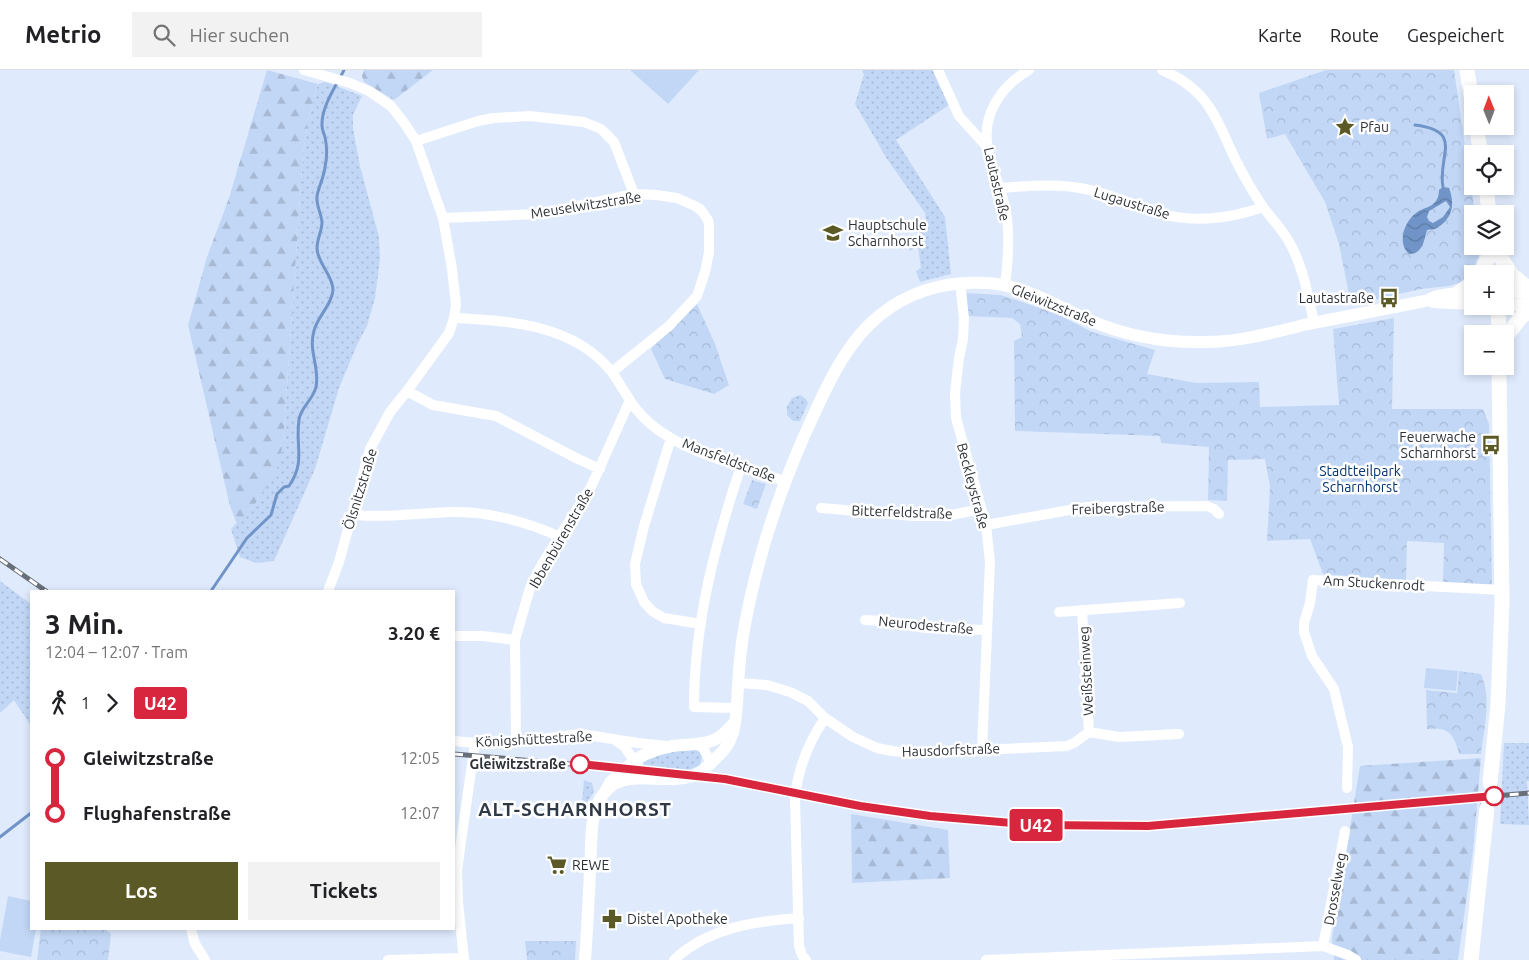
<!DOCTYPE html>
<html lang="de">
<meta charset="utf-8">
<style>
:root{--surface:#fff;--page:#f2f2f2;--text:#202124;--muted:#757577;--line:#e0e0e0;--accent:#5b5a27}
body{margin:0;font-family:Ubuntu,sans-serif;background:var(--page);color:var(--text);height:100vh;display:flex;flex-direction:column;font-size:19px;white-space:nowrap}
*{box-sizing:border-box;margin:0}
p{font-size:16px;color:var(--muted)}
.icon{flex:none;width:28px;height:28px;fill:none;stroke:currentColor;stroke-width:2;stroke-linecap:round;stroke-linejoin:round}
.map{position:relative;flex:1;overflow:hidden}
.sheet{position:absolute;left:30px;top:520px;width:425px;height:340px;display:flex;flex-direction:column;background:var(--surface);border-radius:0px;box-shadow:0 2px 8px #0003}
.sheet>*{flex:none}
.badge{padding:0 10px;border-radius:4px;font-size:18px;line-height:32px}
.needle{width:32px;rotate:359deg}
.fabs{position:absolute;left:1464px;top:15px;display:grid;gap:10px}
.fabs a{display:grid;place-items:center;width:50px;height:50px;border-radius:0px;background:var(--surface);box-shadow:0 2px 8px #0003;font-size:25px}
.map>.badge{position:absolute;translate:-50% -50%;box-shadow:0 0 0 2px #fff}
.legs{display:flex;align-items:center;gap:8px;height:55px;padding:0 15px;font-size:16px}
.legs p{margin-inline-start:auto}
.summary{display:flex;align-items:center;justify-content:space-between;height:85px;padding:0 15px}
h1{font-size:28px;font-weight:600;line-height:38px}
.cta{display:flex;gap:10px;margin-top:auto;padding:10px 15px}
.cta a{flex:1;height:58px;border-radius:0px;background:var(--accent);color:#fff;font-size:20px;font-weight:600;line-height:58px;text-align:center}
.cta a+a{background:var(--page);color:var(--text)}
ul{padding:0 15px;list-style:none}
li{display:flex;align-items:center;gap:18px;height:55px;font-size:19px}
li i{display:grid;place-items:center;width:8px;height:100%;margin:0 6px;background:currentColor}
li i::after{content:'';width:12px;height:12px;margin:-6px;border:4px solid;border-radius:50%;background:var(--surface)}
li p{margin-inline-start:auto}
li:first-child i{background:linear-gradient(#0000 50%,currentColor 0)}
li:last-child i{background:linear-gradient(currentColor 50%,#0000 0)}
header{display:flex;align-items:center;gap:30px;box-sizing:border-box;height:70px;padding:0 25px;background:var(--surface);border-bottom:1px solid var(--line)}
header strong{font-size:24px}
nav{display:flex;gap:28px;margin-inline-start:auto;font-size:18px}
.search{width:350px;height:45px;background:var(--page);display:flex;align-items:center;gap:12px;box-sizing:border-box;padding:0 18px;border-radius:0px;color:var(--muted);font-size:19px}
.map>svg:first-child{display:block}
.grass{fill:url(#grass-dots)}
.forest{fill:url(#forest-firs)}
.park{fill:url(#park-crowns)}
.pitch{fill:#c2d7f6}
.water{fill:url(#water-waves);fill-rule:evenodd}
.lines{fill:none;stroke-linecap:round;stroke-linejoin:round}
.stream{stroke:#7094c8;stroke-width:3}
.secondary-tunnel{stroke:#bbc6d5;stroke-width:15;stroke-dasharray:15 8;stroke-linecap:butt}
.minor{stroke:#fff;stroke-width:10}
.tertiary{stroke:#fff;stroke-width:12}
.secondary{stroke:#fff;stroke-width:15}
.rail-casing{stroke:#686f79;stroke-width:5}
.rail{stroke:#fff;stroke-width:3;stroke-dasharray:9;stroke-linecap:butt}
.line-1-casing{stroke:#fff;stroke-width:11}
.line-1{stroke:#d7263d;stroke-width:8}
.stop-1-dot{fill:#fff;stroke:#d7263d;stroke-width:2.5}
.labels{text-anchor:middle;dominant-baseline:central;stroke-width:5;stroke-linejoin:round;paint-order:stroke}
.poi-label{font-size:14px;fill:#2c3137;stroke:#fff;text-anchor:start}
.street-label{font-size:14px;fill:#2c3137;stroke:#fff}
.park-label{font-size:14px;fill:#023472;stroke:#fff}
.stop-label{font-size:14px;font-weight:bold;fill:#2c3137;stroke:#fff;text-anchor:end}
.district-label{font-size:19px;font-weight:bold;letter-spacing:1px;fill:#303a47;stroke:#fff}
</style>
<header>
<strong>Metrio</strong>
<div class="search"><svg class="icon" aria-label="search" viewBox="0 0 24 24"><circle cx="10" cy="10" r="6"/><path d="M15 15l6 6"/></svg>Hier suchen</div>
<nav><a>Karte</a><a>Route</a><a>Gespeichert</a></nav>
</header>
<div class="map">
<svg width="1529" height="890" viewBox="0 0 1529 890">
<defs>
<pattern id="grass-dots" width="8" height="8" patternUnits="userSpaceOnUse" patternTransform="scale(1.25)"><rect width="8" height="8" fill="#c2d7f6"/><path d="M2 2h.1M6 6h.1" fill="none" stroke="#a7b9d4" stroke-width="1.8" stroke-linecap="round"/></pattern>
<pattern id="forest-firs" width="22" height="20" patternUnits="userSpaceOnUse" patternTransform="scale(1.25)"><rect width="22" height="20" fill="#c2d7f6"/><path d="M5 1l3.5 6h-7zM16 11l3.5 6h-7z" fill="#a7b9d4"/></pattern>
<pattern id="park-crowns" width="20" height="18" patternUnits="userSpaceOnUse" patternTransform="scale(1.25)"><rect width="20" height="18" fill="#c2d7f6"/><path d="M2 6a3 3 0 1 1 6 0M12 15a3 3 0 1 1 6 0" fill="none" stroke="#a7b9d4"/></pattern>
<pattern id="water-waves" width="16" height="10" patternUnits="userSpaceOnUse" patternTransform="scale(1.25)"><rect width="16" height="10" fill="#7094c8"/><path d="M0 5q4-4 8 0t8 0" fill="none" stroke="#5c79a3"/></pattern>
</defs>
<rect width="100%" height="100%" fill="#dfebfd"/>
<path class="grass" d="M862,0H936L949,35L896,70L945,147L951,204L920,212L916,201L921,198L918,177L910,181L905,172C918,165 929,159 925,143L887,89L855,34L864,4Z
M326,12L362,26L353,45V58L360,96L379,167L380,189L375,228L367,256L357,275L339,318L315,399L274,491L256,493L240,487L231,459L255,434L283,374L303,84L309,45L318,14Z
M800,325L806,329L808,333L800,351H793L787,345V336L792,328Z
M0,511L31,534V656L14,630L0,643Z
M1504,673H1529V711H1527L1529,755L1500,754Z
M693,679L700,682L702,686L700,695C690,701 637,717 644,691L665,682Z
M584,710L592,713L594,721L589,730L586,745H581Z"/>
<path class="forest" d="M267,0L318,14L309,45L303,84L283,374L277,399L255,434L237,454L230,436L188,255L207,187L229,128Z
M364,0H433L394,30L364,12L362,6Z
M1481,688L1473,781L1458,890H1334L1332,868L1360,696Z
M851,744L948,760L950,808L852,813Z"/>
<path class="park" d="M1326,0H1454L1475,144H1472V176H1478V186L1473,202L1462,212L1449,216L1421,219L1351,235L1339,174L1325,132L1285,64L1267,69L1259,23Z
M967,223L1001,225L1057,244L1092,262L1155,280L1147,304L1196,313L1259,312L1260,337L1339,335L1333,259L1394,248L1392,339H1483L1489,354L1492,515L1443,513L1444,473L1407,471L1406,511L1323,504L1310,469L1267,471L1270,417L1265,389L1228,390L1227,431L1208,430L1209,377L1161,373L1160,366L1015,361L1014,271L1022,267L1020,254L1012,248L967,246Z
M697,234L715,274L729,315L714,324L665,309L651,279Z
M752,410L766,414L757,439L743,434Z
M1459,601L1481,604C1492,629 1484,658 1481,684H1459C1457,675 1453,663 1444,660C1440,658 1432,659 1427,659L1426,620L1457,623Z
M41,859H105L111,864L108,890H37Z
M525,871H576L575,890H527Z"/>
<path class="pitch" d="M630,0H699L668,34Z
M1426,598L1458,601L1456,621L1424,618Z
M8,826L31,831V859H36L31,887L0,881V870Z"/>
<path class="water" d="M1443,117L1449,118C1455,134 1453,148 1437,158C1434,160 1431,159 1427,160C1424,170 1423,184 1409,184C1397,173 1404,152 1416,143C1422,138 1431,138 1436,131C1438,128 1439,124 1439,120ZM1446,131L1450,137L1443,147L1433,153L1429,151L1427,147L1429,141Z"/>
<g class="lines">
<path class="stream" d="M1415,55C1465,61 1437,86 1443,117
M211,521L247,468L271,445L277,424L284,417L289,416C306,391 295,377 299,350C300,338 313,330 316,317C320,298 308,280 314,261C317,247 332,235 333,220C333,205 317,193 317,178C317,169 322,161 322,152C321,143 316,135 317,126C319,116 324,107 325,97C327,88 327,76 325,67C324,63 322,60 322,56C321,37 336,16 344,0
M0,767L31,743"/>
<path class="secondary-tunnel" d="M1487,738L1490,713"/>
<path class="minor" d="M304,0L350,13L369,21L391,36L405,54L416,71L443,148L452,199L456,235L454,248L449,263L407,321L390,342L370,379L339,492L328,521
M938,0L959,46L988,78
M1162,0C1216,22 1218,60 1243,104C1249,115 1256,127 1263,137C1271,148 1281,158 1288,170C1303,195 1308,225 1314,253
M416,71L478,51L494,48L530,46L584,52L601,59L614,72L634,124
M1000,118C1028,116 1057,113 1085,119C1110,124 1133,135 1158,143C1192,153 1230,149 1263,137
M443,148L540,144L634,124L656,125L677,128L695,136L701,140L708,150L709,156V182L705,202L697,226L669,256L612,302
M960,213L964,248L963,269L959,288L955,323L956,348L986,455L990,492L982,679
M1005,215C1008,192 1010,165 1006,142C1002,120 992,100 988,79C981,45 1001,16 1029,0
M454,248C509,251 573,254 611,301C620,313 627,327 636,339C645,350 658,361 671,368C702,387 749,398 784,411
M407,321L433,335L496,346L578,389L600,399
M671,368L644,456L635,494L636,514L644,532L652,541L664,548L701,554
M821,438L914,446H946L981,439
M352,445C385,448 418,443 452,442C487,441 528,452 560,467
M986,455L1086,437L1207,436L1214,439L1219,444
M1082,540L1089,662
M1059,542L1180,533
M865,550L885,551L926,558L986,560
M454,566H483L515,570
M738,613L767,615L790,622L808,631L825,648L853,667L877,678L892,681L914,683L1067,676L1074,673L1089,662L1119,667L1179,664
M736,638L694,637C694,554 715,474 741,396
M454,671L475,673L516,672L581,664L638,673L666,676
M616,671L624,676L646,708
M516,672L515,570L530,518L542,494L591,417L630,330
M697,674L703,678L711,693
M1347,718L1348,677L1334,619L1312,586L1304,562V553L1310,533L1313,510L1502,520
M605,720L610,711L633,691
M191,859L195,874L205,890
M1323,876L1345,761
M388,890L464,888
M464,890L458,832L457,800L475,673
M674,890C707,858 755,851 799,848
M806,890L802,885L799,876L795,728C798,698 808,673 825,648
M986,890L1323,876L1348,885L1356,890"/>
<path class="tertiary" d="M1505,222L1529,223
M1433,232L1472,234
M1505,235H1529
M633,691C646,683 659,678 673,676C700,673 715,677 733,654
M585,890C587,860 589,830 590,799C592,777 589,751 599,731C619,692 663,718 695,705C703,702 710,694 716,688C723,682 729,674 732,665C737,652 737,631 738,617C739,596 741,575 745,554C759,479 782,412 815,342C831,307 849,270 880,245C910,221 947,211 985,213C1023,214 1056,236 1089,250C1126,266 1166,273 1205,272C1240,272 1275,262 1308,254C1347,246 1386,239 1425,231C1429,230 1433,227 1438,226C1449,223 1461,223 1472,222"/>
<path class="secondary" d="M1467,0L1472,33
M1476,56L1481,84
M1486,116L1489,144
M1493,180L1499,185L1512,205L1529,219
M1480,204L1489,186L1493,180
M1457,224L1472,213
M1498,236L1499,264
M1505,268L1521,247L1529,241
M1490,713L1498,635L1502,534L1499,296
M1471,890L1487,738"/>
<defs>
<path id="rail" d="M0,489L46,521
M454,684L686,704L725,709L889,740L971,751L1036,755L1104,757L1192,753L1529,723"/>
</defs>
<use href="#rail" class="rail-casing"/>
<use href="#rail" class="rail"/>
</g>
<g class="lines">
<defs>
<path id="line-1" d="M580,694L725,709L860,736L930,746L1036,755L1148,756L1494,726"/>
</defs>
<use href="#line-1" class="line-1-casing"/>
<use href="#line-1" class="line-1"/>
</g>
<defs>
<symbol id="sight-bare" viewBox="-9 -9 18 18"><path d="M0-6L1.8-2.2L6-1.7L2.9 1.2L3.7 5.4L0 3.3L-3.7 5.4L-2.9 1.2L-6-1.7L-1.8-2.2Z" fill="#5b5a27" stroke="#fff" stroke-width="2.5" paint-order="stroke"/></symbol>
<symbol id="school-bare" viewBox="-9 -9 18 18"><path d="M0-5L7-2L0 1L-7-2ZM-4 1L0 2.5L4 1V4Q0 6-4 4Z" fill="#5b5a27" stroke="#fff" stroke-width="2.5" paint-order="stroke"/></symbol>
<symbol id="bus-bare" viewBox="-9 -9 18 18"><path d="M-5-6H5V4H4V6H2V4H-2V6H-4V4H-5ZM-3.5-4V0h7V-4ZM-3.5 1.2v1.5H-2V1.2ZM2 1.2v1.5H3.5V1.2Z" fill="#5b5a27" stroke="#fff" stroke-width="2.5" paint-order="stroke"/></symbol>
<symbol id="supermarket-bare" viewBox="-9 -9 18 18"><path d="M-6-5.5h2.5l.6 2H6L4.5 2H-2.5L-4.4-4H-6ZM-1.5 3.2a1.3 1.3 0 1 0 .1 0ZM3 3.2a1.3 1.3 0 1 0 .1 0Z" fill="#5b5a27" stroke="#fff" stroke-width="2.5" paint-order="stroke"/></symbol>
<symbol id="pharmacy-bare" viewBox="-9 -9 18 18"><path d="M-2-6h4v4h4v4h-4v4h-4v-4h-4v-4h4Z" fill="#5b5a27" stroke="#fff" stroke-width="2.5" paint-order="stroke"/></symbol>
</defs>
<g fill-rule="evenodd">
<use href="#sight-bare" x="1331" y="43" width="28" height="28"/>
<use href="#school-bare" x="819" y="149" width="28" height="28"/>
<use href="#bus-bare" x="1375" y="214" width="28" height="28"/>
<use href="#bus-bare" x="1477" y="361" width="28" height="28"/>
<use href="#supermarket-bare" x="543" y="781" width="28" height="28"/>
<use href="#pharmacy-bare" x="598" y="835" width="28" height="28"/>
</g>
<g class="stop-1-dot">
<circle cx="580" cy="694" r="9"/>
<circle cx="1494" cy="726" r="9"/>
</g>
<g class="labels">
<g class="poi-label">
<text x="1360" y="57">Pfau</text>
<text x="848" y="155">Hauptschule<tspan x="848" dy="16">Scharnhorst</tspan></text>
<text x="1374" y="228" text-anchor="end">Lautastraße</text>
<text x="1476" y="367" text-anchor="end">Feuerwache<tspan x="1476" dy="16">Scharnhorst</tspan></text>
<text x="572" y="795">REWE</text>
<text x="627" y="849">Distel Apotheke</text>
</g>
<g class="street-label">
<text transform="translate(997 114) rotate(77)">Lautastraße</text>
<text transform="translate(1132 133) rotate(17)">Lugaustraße</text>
<text transform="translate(586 135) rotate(-9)">Meuselwitzstraße</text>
<text transform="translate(1054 235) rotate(22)">Gleiwitzstraße</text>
<text transform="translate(729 390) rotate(21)">Mansfeldstraße</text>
<text transform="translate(973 416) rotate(75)">Beckleystraße</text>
<text transform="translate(360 419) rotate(-73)">Ölsnitzstraße</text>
<text transform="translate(1118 438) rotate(-2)">Freibergstraße</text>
<text transform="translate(902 442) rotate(2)">Bitterfeldstraße</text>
<text transform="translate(561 468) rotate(-60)">Ibbenbürenstraße</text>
<text transform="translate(1374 513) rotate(3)">Am Stuckenrodt</text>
<text transform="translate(926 555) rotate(5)">Neurodestraße</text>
<text transform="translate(1086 601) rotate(-93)">Weißsteinweg</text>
<text transform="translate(534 669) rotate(-3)">Königshüttestraße</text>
<text transform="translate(951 680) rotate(-2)">Hausdorfstraße</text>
<text transform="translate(1335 819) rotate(-80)">Drosselweg</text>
</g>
<g class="park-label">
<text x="1360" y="401">Stadtteilpark<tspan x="1360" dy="16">Scharnhorst</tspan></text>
</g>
<g class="stop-label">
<text x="566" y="694">Gleiwitzstraße</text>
</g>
<g class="district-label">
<text x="575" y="739">ALT-SCHARNHORST</text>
</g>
</g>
</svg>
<div class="fabs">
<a><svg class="needle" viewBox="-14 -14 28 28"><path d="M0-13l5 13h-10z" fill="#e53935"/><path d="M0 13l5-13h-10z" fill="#757577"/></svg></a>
<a><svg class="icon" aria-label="locate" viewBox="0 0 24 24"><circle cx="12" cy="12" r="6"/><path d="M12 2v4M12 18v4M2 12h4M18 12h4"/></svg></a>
<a><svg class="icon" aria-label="layers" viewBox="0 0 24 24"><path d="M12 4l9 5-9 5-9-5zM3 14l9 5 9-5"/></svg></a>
<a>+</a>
<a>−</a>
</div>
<b class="badge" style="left:1036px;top:755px;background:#d7263d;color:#fff">U42</b>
<section class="sheet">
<div class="summary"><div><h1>3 Min.</h1><p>12:04 – 12:07 · Tram</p></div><b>3.20 €</b></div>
<div class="legs"><svg class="icon" aria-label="walk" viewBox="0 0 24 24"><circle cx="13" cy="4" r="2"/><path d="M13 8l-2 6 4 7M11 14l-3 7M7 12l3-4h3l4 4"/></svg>1<svg class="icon" aria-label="forward" viewBox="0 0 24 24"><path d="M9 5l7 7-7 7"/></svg><b class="badge" style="background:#d7263d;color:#fff">U42</b></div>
<ul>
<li><i style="color:#d7263d"></i><b>Gleiwitzstraße</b><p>12:05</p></li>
<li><i style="color:#d7263d"></i><b>Flughafenstraße</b><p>12:07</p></li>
</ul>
<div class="cta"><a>Los</a><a>Tickets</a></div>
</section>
</div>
